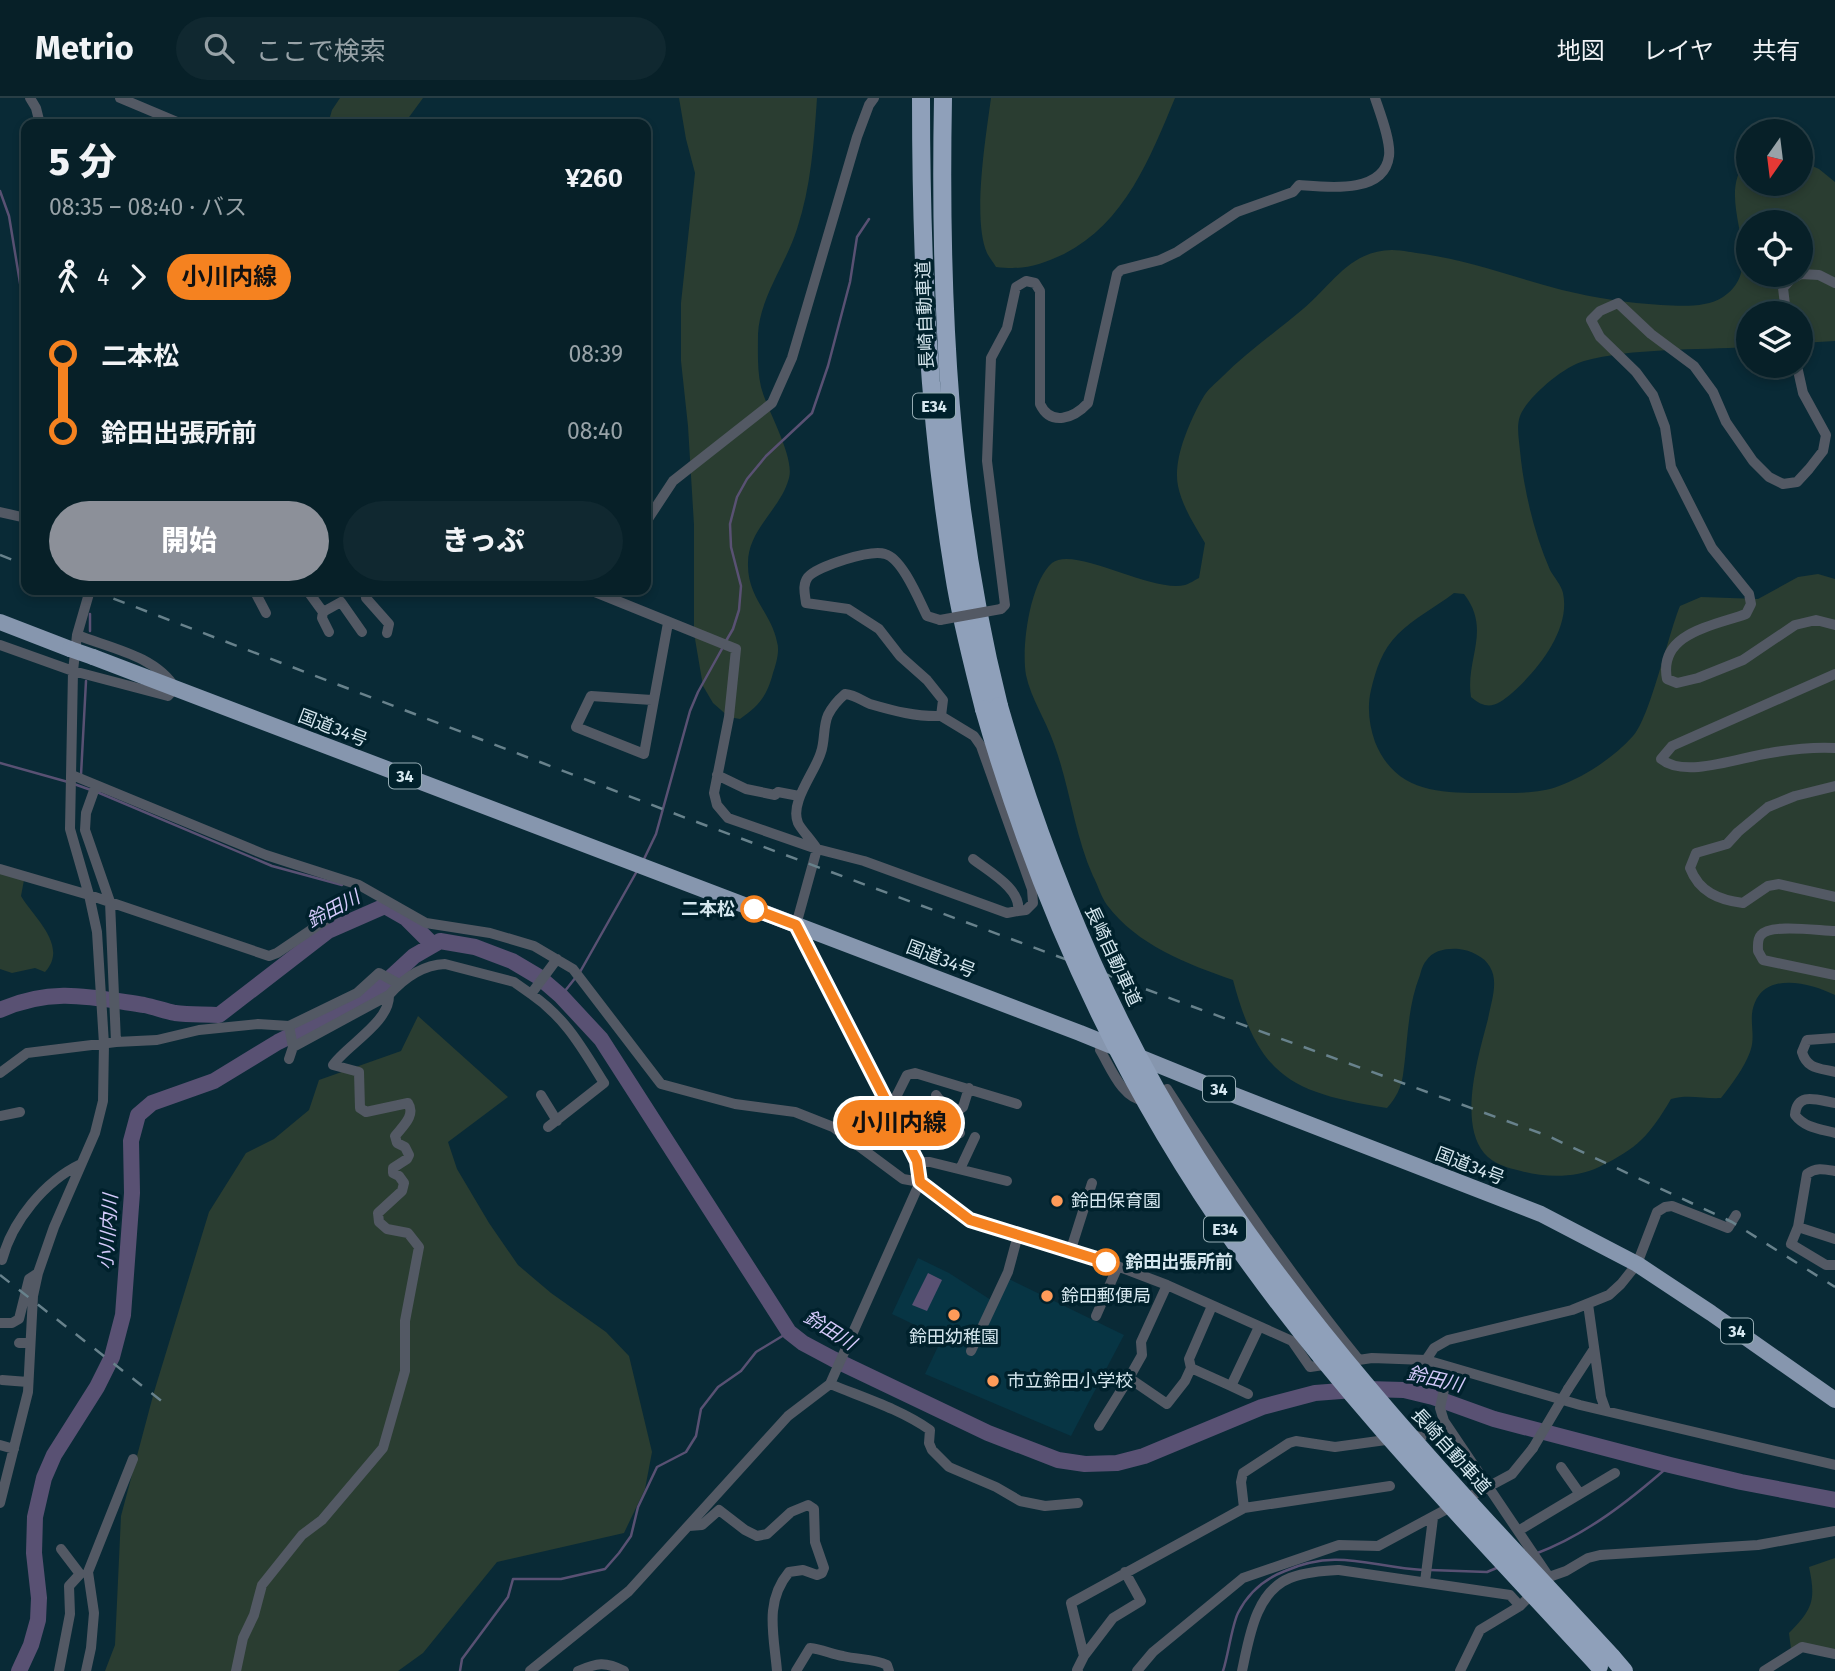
<!DOCTYPE html>
<html lang="ja">
<meta charset="utf-8">
<style>
:root{--surface:#072028;--page:#102830;--text:#f1f3f6;--muted:#98a3a8;--line:#283e45;--accent:#8c9099}
body{margin:0;font-family:"Fira Sans","Noto Sans JP",sans-serif;background:var(--page);color:var(--text);height:100vh;display:flex;flex-direction:column;font-size:26px;white-space:nowrap}
*{box-sizing:border-box;margin:0}
p{font-size:23px;color:var(--muted)}
.icon{flex:none;width:38px;height:38px;fill:none;stroke:currentColor;stroke-width:2;stroke-linecap:round;stroke-linejoin:round}
.map{position:relative;flex:1;overflow:hidden}
.sheet{position:absolute;left:21px;top:21px;width:630px;height:476px;display:flex;flex-direction:column;background:var(--surface);border-radius:14px;box-shadow:0 4px 10px #0003,0 0 0 2px var(--line)}
.sheet>*{flex:none}
.badge{padding:0 14px;border-radius:23px;font-size:24px;line-height:46px}
.needle{width:46px;rotate:194deg}
.controls{position:absolute;left:1736px;top:21px;display:grid;gap:14px}
.controls a{display:grid;place-items:center;width:77px;height:77px;border-radius:50%;background:var(--surface);box-shadow:0 4px 10px #0003,0 0 0 2px var(--line);font-size:35px}
.map>.badge{position:absolute;translate:-50% -50%;box-shadow:0 0 0 4px #fff}
.legs{display:flex;align-items:center;gap:10px;height:77px;padding:0 28px;font-size:23px}
.legs p{margin-inline-start:auto}
.head{display:flex;align-items:center;justify-content:space-between;height:119px;padding:0 28px}
h1{font-size:38px;font-weight:800;line-height:52px}
.primary-button{display:flex;gap:14px;margin-top:auto;padding:14px 28px}
.primary-button a{flex:1;height:80px;border-radius:42px;background:var(--accent);color:#fff;font-size:28px;font-weight:800;line-height:80px;text-align:center}
.primary-button a+a{background:var(--page);color:var(--text)}
ul{padding:0 28px;list-style:none}
li{display:flex;align-items:center;gap:24px;height:77px;font-size:26px}
li i{display:grid;place-items:center;width:10px;height:100%;margin:0 9px;background:currentColor}
li i::after{content:'';width:18px;height:18px;margin:-9px;border:5px solid;border-radius:50%;background:var(--surface)}
li p{margin-inline-start:auto}
li:first-child i{background:linear-gradient(#0000 50%,currentColor 0)}
li:last-child i{background:linear-gradient(currentColor 50%,#0000 0)}
header{display:flex;align-items:center;gap:42px;box-sizing:border-box;height:98px;padding:0 35px;background:var(--surface);border-bottom:2px solid var(--line)}
header strong{font-size:33px}
nav{display:flex;gap:38px;margin-inline-start:auto;font-size:24px}
.search{width:490px;height:63px;background:var(--page);display:flex;align-items:center;gap:18px;box-sizing:border-box;padding:0 24px;border-radius:38px;color:var(--muted);font-size:26px}
.map>svg:first-child{display:block}
.built{fill:#073544}
.green{fill:#2a3d31;fill-rule:evenodd}
.water{fill:#595173}
.lines{fill:none;stroke-linecap:round;stroke-linejoin:round}
.stream{stroke:#595173;stroke-width:2.5}
.river{stroke:#595173;stroke-width:16}
.minor{stroke:#535964;stroke-width:10}
.trunk{stroke:#8696ae;stroke-width:16}
.motorway{stroke:#8fa0ba;stroke-width:18}
.rail{stroke:#68828c;stroke-width:2.5;stroke-dasharray:12 12;stroke-linecap:butt}
.minor-bridge{stroke:#535964;stroke-width:10}
.trunk-bridge{stroke:#8696ae;stroke-width:16}
.motorway-bridge{stroke:#8fa0ba;stroke-width:18}
.line-1-casing{stroke:#fff;stroke-width:16}
.line-1{stroke:#f58220;stroke-width:10}
.stop-1-dot{fill:#fff;stroke:#f58220;stroke-width:3.5}
.poi-dot{fill:#fe9b59;stroke:#00212c;stroke-width:2.5}
.labels{text-anchor:middle;dominant-baseline:central;stroke-width:7;stroke-linejoin:round;paint-order:stroke}
.shield{fill:#00212c;stroke:#95acb4;stroke-width:2}
.shield-label{font-size:16px;font-weight:bold;fill:#d5e7ef}
.street-label{font-size:18px;fill:#d5e7ef;stroke:#00212c}
.stop-label{font-size:18px;font-weight:bold;fill:#d5e7ef;stroke:#00212c;text-anchor:end}
.poi-label{font-size:18px;fill:#d5e7ef;stroke:#00212c;text-anchor:start}
.water-label{font-size:19px;font-style:italic;fill:#d4cafb;stroke:#00212c}
</style>
<header>
<strong>Metrio</strong>
<div class="search"><svg class="icon" aria-label="search" viewBox="0 0 24 24"><circle cx="10" cy="10" r="6"/><path d="M15 15l6 6"/></svg>ここで検索</div>
<nav><a>地図</a><a>レイヤ</a><a>共有</a></nav>
</header>
<div class="map">
<svg width="1835" height="1573" viewBox="0 0 1835 1573">
<rect width="100%" height="100%" fill="#092a36"/>
<path class="built" d="M918,1160L949,1175L991,1202L1009,1181L1124,1237L1071,1338L925,1276L942,1240L892,1216Z"/>
<path class="green" d="M340,0H423L404,26H328L332,12Z
M679,0H817C814,44 811,89 797,131C786,166 760,199 758,236C758,253 757,272 761,289C767,312 795,359 789,380C781,411 748,431 748,465C747,500 771,514 777,544C780,553 776,566 773,575C767,598 759,608 740,621L729,619L713,605L703,588L694,535V427L688,328L681,263V205L695,75L686,41Z
M991,0H1175C1150,60 1125,125 1064,156C1038,168 1024,172 996,169C993,164 989,159 987,155C972,121 986,38 991,0Z
M1748,62V86H1801V63L1819,71L1835,84V243L1801,245V215H1748V249C1699,252 1631,250 1584,263C1565,268 1533,295 1523,312C1515,324 1519,340 1520,353C1524,393 1534,435 1550,472C1554,479 1561,487 1563,495C1571,532 1537,573 1512,595C1497,608 1487,613 1471,599C1465,561 1492,532 1464,496L1454,495C1437,508 1413,521 1398,536C1382,552 1376,571 1371,592C1367,609 1369,627 1375,644C1396,696 1442,695 1491,695C1513,695 1539,696 1559,688C1586,678 1614,659 1633,638C1650,620 1668,537 1680,508L1701,499L1758,501L1798,479L1818,476L1835,481V897C1807,883 1758,872 1752,916C1751,929 1755,941 1750,954C1744,970 1732,986 1721,1000C1704,1001 1688,996 1671,1001C1649,1038 1638,1050 1599,1069C1576,1080 1546,1080 1521,1073C1508,1070 1493,1066 1484,1055C1458,1023 1479,956 1488,921C1491,904 1499,884 1490,869C1485,859 1470,852 1459,851C1447,850 1433,852 1426,863C1423,866 1421,873 1420,877C1407,910 1408,943 1403,977C1401,990 1396,1000 1387,1010C1292,995 1259,980 1233,882C1187,866 1137,847 1107,807C1101,799 1098,787 1093,778C1074,735 1070,689 1054,646C1046,622 1031,601 1026,577C1021,549 1030,484 1052,465C1074,447 1151,495 1185,487C1189,486 1195,482 1199,480L1205,445C1195,428 1182,408 1178,388C1175,373 1179,355 1184,341C1189,327 1196,311 1204,298C1208,291 1216,285 1222,279C1247,254 1276,234 1303,211C1333,186 1349,153 1392,152C1403,152 1414,155 1424,156C1471,163 1516,180 1562,192C1595,200 1628,205 1661,207C1681,208 1706,210 1723,199C1772,167 1710,100 1748,62ZM1748,124H1801V177H1748Z
M0,774L24,782L21,798C34,820 69,848 45,874L35,870L12,875L0,871Z
M418,918L508,999L448,1044L457,1071L489,1125L518,1167L551,1195L606,1234L629,1258L652,1354L645,1391L624,1435L497,1464L423,1555L398,1573H105L115,1547L121,1418L154,1294L209,1114L246,1055L274,1041L309,1012L319,982L401,953Z
M1835,1460V1553L1791,1551L1789,1535C1813,1511 1816,1502 1809,1469Z"/>
<path class="water" d="M928,1175L942,1182L927,1213L912,1207Z"/>
<g class="lines">
<path class="stream" d="M0,93L9,118L21,191L26,198
M90,533V516
M726,543L733,531L739,512L741,488L731,449L730,426L737,399L747,381L766,358L812,315L828,268L850,184L857,139L869,121
M0,665L68,684
M81,677L86,583
M74,686L91,692
M97,694L272,768L342,787
M644,761L656,736L690,613L698,594L723,549
M580,874L637,773
M561,898L576,879
M1535,1456C1586,1437 1629,1403 1670,1367
M1430,1472L1487,1474L1499,1469
M460,1573L462,1561L508,1499L513,1481H561L605,1471L619,1455L631,1438L638,1409L657,1369L686,1354L696,1338L701,1311L718,1289L741,1273L756,1254L789,1234
M1223,1573C1228,1558 1232,1527 1238,1515C1248,1495 1264,1481 1285,1473C1338,1450 1370,1469 1423,1472"/>
<path class="river" d="M0,912C52,889 90,899 144,907C154,909 165,913 175,915C190,917 205,916 219,917L328,833L385,808L406,820L433,847
M19,1573L31,1547L38,1522L39,1500L34,1455L35,1419L44,1380L54,1357L97,1289L112,1259L123,1217L132,1095L131,1043L138,1017L152,1005L214,983L278,944L359,904L375,894L414,858L440,843L475,849L512,863L539,879L561,898L601,941L789,1234L803,1245L833,1261L988,1335L1058,1362L1085,1366L1117,1365L1144,1358L1262,1309L1315,1295L1367,1291L1404,1292L1433,1299L1494,1321L1670,1367L1741,1384L1835,1402"/>
<path class="minor" d="M30,0L36,10L40,26
M120,0L182,26
M1801,176L1819,177L1835,185
M1786,215L1783,190L1791,181L1799,177
M1797,268L1803,295L1826,337L1823,353L1809,371L1797,384L1783,386L1769,379L1753,363L1726,324L1713,294L1694,268L1651,236L1618,205L1600,213L1591,222L1600,239L1636,274L1653,297L1665,329L1671,369L1712,450L1749,496L1751,506L1746,516C1713,528 1658,535 1667,581L1677,585L1698,580L1743,562L1795,527L1816,522L1835,527
M0,414L26,420
M646,424L673,383L772,305L792,260L857,39L869,7L874,0
M254,492L266,515
M307,492L323,514L322,520L329,534
M365,492L366,500L389,526L387,535
M590,492L736,551L729,619L714,695L717,707L728,720L817,751L864,763L1007,815L1018,813C1022,791 988,773 973,761
M1001,511L1005,507L987,363L991,260L1007,230L1016,189L1026,183L1035,185L1040,193V306C1051,329 1074,320 1088,305L1117,176L1121,172L1160,162L1177,154L1237,114L1293,94L1299,87C1326,89 1384,97 1389,58C1391,43 1380,15 1375,0
M323,514L341,504L362,534
M0,547L73,573L168,598L175,590C156,558 110,550 77,537
M1835,576L1672,648L1661,661C1685,681 1741,659 1770,655C1792,651 1813,649 1835,650
M652,602L591,598L576,629L644,656L668,525
M941,618L974,638L981,648L1032,791L1033,805L1026,812L1018,813
M72,677L266,757L359,787L426,825L490,835L534,848L573,871L661,986L735,1006L795,1014L833,1029L903,1081L920,1084L970,1122L1075,1152L1167,1187L1292,1243L1310,1269L1330,1266
M717,677L746,691L775,697L778,694L799,698
M96,687L86,715L85,732L110,804L116,944
M1835,688L1795,698L1768,709L1738,734L1727,746L1696,755L1690,770C1699,794 1719,802 1743,805L1768,788L1779,786L1835,799
M0,771L89,797L269,858L277,855L351,805
M1835,833C1820,833 1770,825 1761,837C1757,841 1758,848 1758,853L1763,862L1835,877
M531,896C566,920 582,950 604,985L548,1029
M289,928L293,949L289,961
M1835,940L1807,942L1802,954C1807,971 1819,970 1835,974
M1102,944L1100,952C1111,970 1122,1001 1145,1003
M293,949L389,897
M0,975L27,955L116,944L157,942L199,932L258,926L289,928L357,895L379,875L399,886
M1167,991C1228,1086 1288,1174 1359,1262
M541,997L557,1023
M936,997L951,1018L963,1009L969,990
M1835,1005C1817,1002 1797,993 1795,1017C1805,1030 1820,1031 1835,1035
M891,1009L907,977L915,975L1017,1006
M0,1018L20,1014
M951,1018L960,1035
M917,1064H930L1007,1083
M960,1071L975,1039
M1835,1073C1824,1071 1816,1069 1807,1076L1798,1129L1835,1141
M1798,1129L1791,1146L1826,1167H1835
M1071,1151L1092,1085
M2,1162C12,1123 45,1083 81,1066
M1167,1187L1141,1244L1142,1257L1129,1280L1167,1306L1185,1283L1191,1270
M1588,1206L1601,1299L1606,1313
M1212,1208L1189,1261L1191,1270L1231,1288L1259,1229
M1096,1218L1118,1168
M0,1225H12L19,1221L29,1181L38,1175
M19,1245H30
M971,1253L1008,1174L1018,1137
M1426,1262L1434,1250L1448,1242L1572,1212L1609,1197L1621,1186L1637,1166L1657,1114L1665,1109L1672,1108L1728,1130L1736,1117
M1345,1264L1372,1260L1426,1262L1580,1307L1835,1367
M1449,1269L1440,1310L1444,1323L1549,1479
M2,1282L28,1284
M830,1286C864,1300 900,1311 930,1332L929,1345L932,1352L949,1369L996,1389L1020,1403L1045,1408L1078,1405
M1231,1288L1248,1296
M1568,1291L1594,1251
M1099,1328L1129,1280
M1408,1339L1449,1334
M0,1347L14,1351
M1561,1369L1580,1396
M0,1405L28,1294L33,1198L38,1175L54,1129L95,1035L103,1003L104,946L97,834L89,797L70,731L73,573L77,537L90,492
M1244,1410L1241,1384L1243,1375L1289,1345L1296,1343L1335,1349L1393,1341
M689,1428L702,1427L719,1412L745,1432L757,1438L767,1436L791,1414L808,1407L814,1411L815,1444L824,1470L822,1475L817,1477L803,1472L789,1474C764,1504 774,1537 777,1573
M1518,1433L1615,1375
M1425,1484L1433,1420
M1084,1558L1113,1520L1141,1503L1125,1474
M59,1573L70,1516L69,1488L80,1476L61,1451
M86,1573L91,1550L94,1515L88,1474L133,1361
M236,1573L243,1540L254,1517L262,1487L302,1437L322,1422L383,1350L405,1273V1223L419,1149L408,1135L387,1131L379,1124L378,1115L402,1093L404,1085L399,1078L393,1075V1070L407,1061L409,1057L405,1049L397,1045L395,1038C403,1028 416,1017 408,1005L366,1014L360,1010L359,974L333,967C347,947 390,924 389,897C404,880 423,867 445,866L514,884L531,896L557,861
M530,1573L629,1493L788,1318L830,1286L920,1084L917,1064L796,827L817,751C812,743 800,730 798,725C789,704 816,673 821,654C825,643 823,628 828,617C832,609 838,602 845,596C855,597 861,602 870,606C894,613 917,619 941,618L943,602L927,582L900,558L879,531L848,511L806,505C805,496 802,487 808,479C818,468 871,451 885,456C902,460 919,502 927,518L940,522
M578,1573C597,1565 605,1563 624,1573
M796,1573L810,1550C822,1551 831,1556 843,1558C858,1562 873,1560 887,1567L889,1573
M1078,1573L1077,1572L1084,1558L1071,1505L1244,1410L1390,1388
M1137,1573L1153,1554L1243,1480L1339,1447L1378,1448L1512,1376L1533,1350
M1242,1573C1249,1541 1255,1494 1290,1480C1305,1474 1323,1473 1339,1472L1510,1497L1520,1508
M1460,1573L1480,1532L1520,1508L1549,1479L1566,1473L1588,1460L1600,1457L1758,1447L1835,1433
M1764,1573L1802,1549L1835,1556"/>
<path class="trunk" d="M0,524L70,551
M93,559L1080,935L1203,985L1541,1116L1637,1166L1711,1215L1835,1302"/>
<path class="motorway" d="M921,0C921,159 928,320 954,477C961,522 973,567 984,611
M943,0C939,205 949,409 999,608
M1612,1559L1624,1573"/>
<path class="rail" d="M0,457L26,467
M91,492L686,720L1191,908L1548,1038L1732,1124L1835,1189
M0,1177L168,1308"/>
<path class="minor-bridge" d="M940,522L1001,511
M1533,1350L1568,1291"/>
<path class="trunk-bridge" d="M70,551L93,559"/>
<path class="motorway-bridge" d="M999,608C1045,767 1108,920 1197,1060C1313,1244 1465,1400 1612,1559
M984,611C1040,807 1122,987 1240,1152C1346,1302 1475,1433 1599,1568"/>
</g>
<g class="lines">
<defs>
<path id="line-1" d="M754,811L796,827L917,1063L920,1084L970,1122L1106,1164"/>
</defs>
<use href="#line-1" class="line-1-casing"/>
<use href="#line-1" class="line-1"/>
</g>
<g class="stop-1-dot">
<circle cx="754" cy="811" r="12"/>
<circle cx="1106" cy="1164" r="12"/>
</g>
<g class="poi-dot">
<circle cx="1057" cy="1103" r="7"/>
<circle cx="1047" cy="1198" r="7"/>
<circle cx="954" cy="1217" r="7"/>
<circle cx="993" cy="1283" r="7"/>
</g>
<g class="labels">
<g class="shield">
<rect x="913" y="295.5" width="42" height="25" rx="5"/>
<rect x="389" y="665.5" width="32" height="25" rx="5"/>
<rect x="1203" y="978.5" width="32" height="25" rx="5"/>
<rect x="1204" y="1118.5" width="42" height="25" rx="5"/>
<rect x="1721" y="1220.5" width="32" height="25" rx="5"/>
</g>
<g class="shield-label">
<text x="934" y="308">E34</text>
<text x="405" y="678">34</text>
<text x="1219" y="991">34</text>
<text x="1225" y="1131">E34</text>
<text x="1737" y="1233">34</text>
</g>
<g class="street-label">
<text transform="translate(925 217) rotate(-92)">長崎自動車道</text>
<text transform="translate(333 630) rotate(21)">国道34号</text>
<text transform="translate(1113 858) rotate(65)">長崎自動車道</text>
<text transform="translate(941 861) rotate(21)">国道34号</text>
<text transform="translate(1470 1068) rotate(21)">国道34号</text>
<text transform="translate(1451 1353) rotate(48)">長崎自動車道</text>
</g>
<g class="stop-label">
<text x="735" y="811">二本松</text>
<text x="1125" y="1164" text-anchor="start">鈴田出張所前</text>
</g>
<g class="poi-label">
<text x="1071" y="1103">鈴田保育園</text>
<text x="1061" y="1198">鈴田郵便局</text>
<text x="954" y="1239" text-anchor="middle">鈴田幼稚園</text>
<text x="1007" y="1283">市立鈴田小学校</text>
</g>
<g class="water-label">
<text transform="translate(333 811) rotate(-28)">鈴田川</text>
<text transform="translate(108 1134) rotate(-86)">小川内川</text>
<text transform="translate(830 1232) rotate(32)">鈴田川</text>
<text transform="translate(1435 1281) rotate(13)">鈴田川</text>
</g>
</g>
</svg>
<div class="controls">
<a><svg class="needle" viewBox="-14 -14 28 28"><path d="M0-13l5 13h-10z" fill="#e53935"/><path d="M0 13l5-13h-10z" fill="#98a3a8"/></svg></a>
<a><svg class="icon" aria-label="locate" viewBox="0 0 24 24"><circle cx="12" cy="12" r="6"/><path d="M12 2v4M12 18v4M2 12h4M18 12h4"/></svg></a>
<a><svg class="icon" aria-label="layers" viewBox="0 0 24 24"><path d="M12 4l9 5-9 5-9-5zM3 14l9 5 9-5"/></svg></a>
</div>
<b class="badge" style="left:899px;top:1025px;background:#f58220;color:#111">小川内線</b>
<section class="sheet">
<div class="head"><div><h1>5 分</h1><p>08:35 – 08:40 · バス</p></div><b>¥260</b></div>
<div class="legs"><svg class="icon" aria-label="walk" viewBox="0 0 24 24"><circle cx="13" cy="4" r="2"/><path d="M13 8l-2 6 4 7M11 14l-3 7M7 12l3-4h3l4 4"/></svg>4<svg class="icon" aria-label="forward" viewBox="0 0 24 24"><path d="M9 5l7 7-7 7"/></svg><b class="badge" style="background:#f58220;color:#111">小川内線</b></div>
<ul>
<li><i style="color:#f58220"></i><b>二本松</b><p>08:39</p></li>
<li><i style="color:#f58220"></i><b>鈴田出張所前</b><p>08:40</p></li>
</ul>
<div class="primary-button"><a>開始</a><a>きっぷ</a></div>
</section>
</div>
